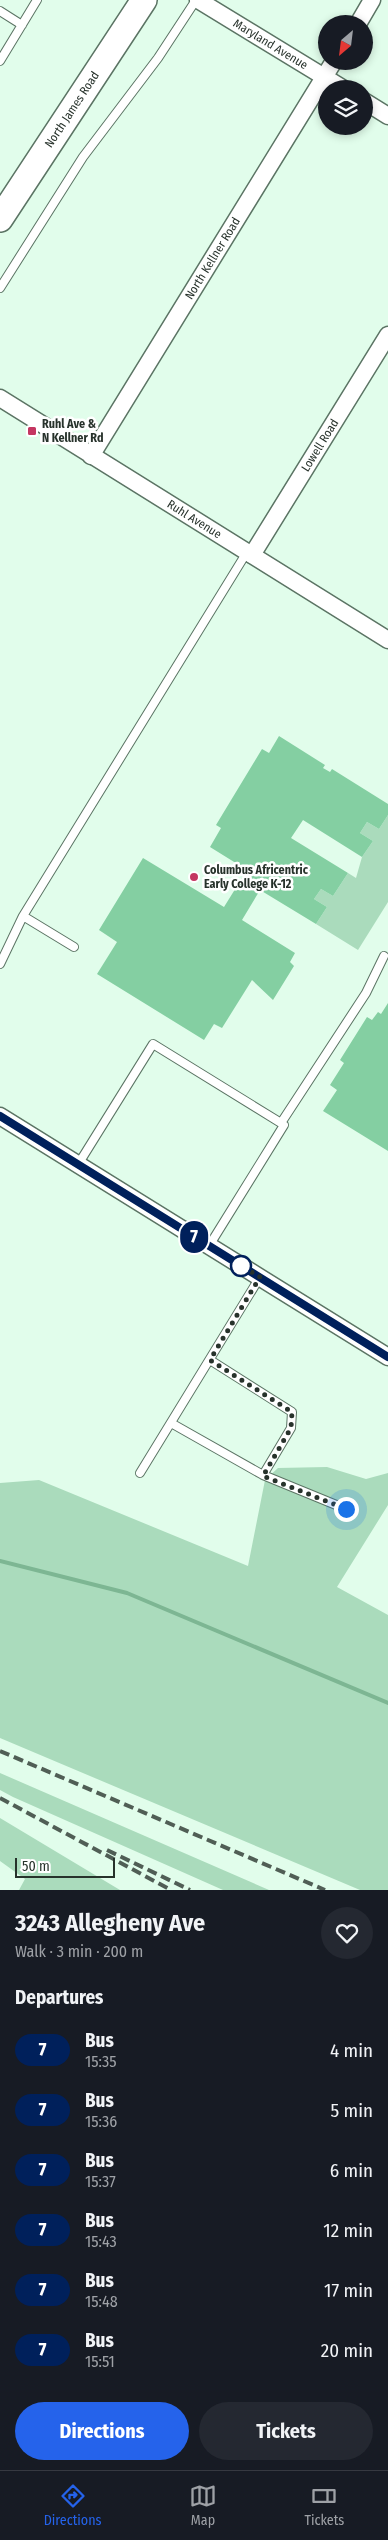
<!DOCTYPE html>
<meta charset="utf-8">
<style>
:root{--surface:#171b24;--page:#242831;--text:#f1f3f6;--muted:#9ea1a6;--line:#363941;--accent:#2563eb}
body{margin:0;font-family:"Fira Sans Condensed",sans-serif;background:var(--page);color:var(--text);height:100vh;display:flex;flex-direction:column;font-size:19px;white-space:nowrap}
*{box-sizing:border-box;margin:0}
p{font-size:16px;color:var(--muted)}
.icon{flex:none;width:28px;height:28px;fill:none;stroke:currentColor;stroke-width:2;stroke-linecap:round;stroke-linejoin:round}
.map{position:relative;height:1890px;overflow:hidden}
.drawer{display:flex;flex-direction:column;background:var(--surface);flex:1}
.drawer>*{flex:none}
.badge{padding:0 10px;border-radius:16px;font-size:18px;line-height:32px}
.needle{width:32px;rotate:208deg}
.controls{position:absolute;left:318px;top:15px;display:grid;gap:10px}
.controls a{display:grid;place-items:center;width:55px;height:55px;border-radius:50%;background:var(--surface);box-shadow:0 2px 8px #0003;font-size:25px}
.scale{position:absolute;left:15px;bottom:12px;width:100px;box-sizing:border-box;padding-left:5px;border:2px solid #27322b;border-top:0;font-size:14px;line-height:18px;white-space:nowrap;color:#27322b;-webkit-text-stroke:4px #fff;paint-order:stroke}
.you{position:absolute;width:25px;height:25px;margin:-12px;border:4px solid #fff;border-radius:50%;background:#1a73e8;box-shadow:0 0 0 8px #1a73e833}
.map>.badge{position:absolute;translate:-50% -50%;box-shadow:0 0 0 2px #fff}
h2{padding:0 15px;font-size:19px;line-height:45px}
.round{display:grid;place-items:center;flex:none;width:52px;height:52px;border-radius:26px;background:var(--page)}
.overview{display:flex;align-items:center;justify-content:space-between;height:85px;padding:0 15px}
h1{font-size:24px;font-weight:700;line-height:38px}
.primary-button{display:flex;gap:10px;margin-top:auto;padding:10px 15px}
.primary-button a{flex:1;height:58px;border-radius:30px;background:var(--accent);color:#fff;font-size:20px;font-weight:700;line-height:58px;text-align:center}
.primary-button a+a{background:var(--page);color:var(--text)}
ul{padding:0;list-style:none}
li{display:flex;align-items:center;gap:15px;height:60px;padding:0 15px}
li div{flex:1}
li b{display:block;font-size:19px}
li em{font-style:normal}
li .badge{min-width:55px;font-weight:700;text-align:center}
.dock{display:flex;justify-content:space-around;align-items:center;height:70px;border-top:1px solid var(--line);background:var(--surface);font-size:14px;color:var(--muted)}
.dock a{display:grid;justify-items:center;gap:2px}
.dock .on{color:var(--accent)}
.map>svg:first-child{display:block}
.green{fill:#aadbbc}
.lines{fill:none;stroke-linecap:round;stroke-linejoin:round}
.stream{stroke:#7db693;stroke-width:4}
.building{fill:#84cfa2}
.service-casing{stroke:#5b7464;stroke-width:10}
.minor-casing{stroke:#5b7464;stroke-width:19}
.primary-casing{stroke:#5b7464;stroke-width:28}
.service{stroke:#fff;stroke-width:8}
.minor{stroke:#fff;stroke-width:16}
.primary{stroke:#fff;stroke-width:25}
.rail{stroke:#505e55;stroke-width:4;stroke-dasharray:10 5;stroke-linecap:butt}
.line-casing{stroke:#fff;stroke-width:11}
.line{stroke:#00205b;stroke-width:8}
.walk{stroke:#27322b;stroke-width:5;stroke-dasharray:0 9}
.poi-dot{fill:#c43661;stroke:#fff;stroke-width:2}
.stop-dot{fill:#fff;stroke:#00205b;stroke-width:2.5}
.labels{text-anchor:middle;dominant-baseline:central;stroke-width:5;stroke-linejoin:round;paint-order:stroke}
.street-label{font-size:12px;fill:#27322b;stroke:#fff}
.poi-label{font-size:12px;font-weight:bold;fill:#27322b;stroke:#fff;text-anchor:start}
</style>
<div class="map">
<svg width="388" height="1890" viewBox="0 0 388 1890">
<rect width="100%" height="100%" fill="#e1fdeb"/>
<path class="green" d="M388,815V902L358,950L316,924L327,907L314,899L321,889L333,896L348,873L356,878L362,857L373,841L360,833L367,822L379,829Z
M327,1467L366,1479L388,1473V1505L337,1587L388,1615V1890H360L0,1738V1483L39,1480L248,1566L265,1480L278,1468Z
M0,1773L269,1890H223L13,1797L0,1790Z
M0,1818L120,1890H19L25,1879L0,1861Z"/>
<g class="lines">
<path class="stream" d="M0,1561L127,1593L388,1703"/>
</g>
<path class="building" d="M279,736L325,765L323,768L330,772L332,769L388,804V815L379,829L367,822L360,833L373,841L362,857L303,820L291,838L348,873L333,896L321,889L314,899L327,907L316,924L260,890L242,920L295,953L290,962L294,966L273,1000L252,980L222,1028L214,1024L204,1040L97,974L117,942L99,930L143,858L224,907L247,870L210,847L221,828L216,825L262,749L269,753Z
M388,1003V1151L323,1111L337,1090L330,1085L344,1063L340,1060L367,1017L372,1020L378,1012L381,1014Z"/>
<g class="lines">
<defs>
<path id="service" d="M0,11L22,25
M0,61L37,0
M0,288L83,157L158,58L196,0
M23,916L74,947
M0,964L23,916L247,552
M281,1123L366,993L384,956
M79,1163L153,1044L281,1123L284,1125L209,1246
M171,1423L263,1475L291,1428L292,1412L210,1360
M140,1473L260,1277
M263,1475L346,1509"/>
<g id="minor">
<path id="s1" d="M198,0L344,89"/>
<path d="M358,24L372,0"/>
<path d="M364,101L388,116"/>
<path id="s2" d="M0,398L388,640"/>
<path id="s3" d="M91,456L334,61"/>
<path id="s4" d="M252,555L388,335"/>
<path d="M0,1116L388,1357"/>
</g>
<g id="primary">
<path id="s5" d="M0,219L144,0"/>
</g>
</defs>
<use href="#service" class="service-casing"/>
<use href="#minor" class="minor-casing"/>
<use href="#primary" class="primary-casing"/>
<use href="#service" class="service"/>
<use href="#minor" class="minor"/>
<use href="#primary" class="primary"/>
<path class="rail" d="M0,1751L325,1890
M0,1798L171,1890
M107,1850L190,1890"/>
</g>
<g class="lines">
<defs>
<path id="line" d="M0,1116L388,1357"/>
</defs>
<use href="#line" class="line-casing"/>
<use href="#line" class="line"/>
<path class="walk" d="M241,1266L235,1262L260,1277L210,1360L292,1412L291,1428L263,1476L346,1509"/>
</g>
<g class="poi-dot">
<rect x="27" y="426" width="10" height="10" rx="2.5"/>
<circle cx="194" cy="877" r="5"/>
</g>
<circle class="stop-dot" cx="241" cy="1266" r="10"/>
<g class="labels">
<g class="street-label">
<text stroke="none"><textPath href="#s1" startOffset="85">Maryland Avenue</textPath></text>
<text stroke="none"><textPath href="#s5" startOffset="131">North James Road</textPath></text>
<text stroke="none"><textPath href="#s3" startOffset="232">North Kellner Road</textPath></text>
<text stroke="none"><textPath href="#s4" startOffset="129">Lowell Road</textPath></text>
<text stroke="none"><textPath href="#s2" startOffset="229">Ruhl Avenue</textPath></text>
</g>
<g class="poi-label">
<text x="42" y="424">Ruhl Ave &amp;<tspan x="42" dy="14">N Kellner Rd</tspan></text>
<text x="204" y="870">Columbus Africentric<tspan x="204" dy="14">Early College K-12</tspan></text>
</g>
</g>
</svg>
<div class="controls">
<a><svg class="needle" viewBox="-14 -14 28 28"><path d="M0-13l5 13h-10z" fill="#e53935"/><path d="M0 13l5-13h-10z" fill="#9ea1a6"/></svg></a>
<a><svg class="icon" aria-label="layers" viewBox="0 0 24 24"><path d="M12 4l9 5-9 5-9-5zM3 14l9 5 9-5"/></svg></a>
</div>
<div class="scale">50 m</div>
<div class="you" style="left:346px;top:1509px"></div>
<b class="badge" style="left:194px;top:1237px;background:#00205b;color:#fff">7</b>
</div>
<section class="drawer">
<div class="overview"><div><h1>3243 Allegheny Ave</h1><p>Walk · 3 min · 200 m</p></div><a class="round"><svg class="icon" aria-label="heart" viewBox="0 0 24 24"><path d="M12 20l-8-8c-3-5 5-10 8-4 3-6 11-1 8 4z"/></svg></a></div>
<h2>Departures</h2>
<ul>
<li><span class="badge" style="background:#00205b;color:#fff">7</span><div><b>Bus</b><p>15:35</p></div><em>4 min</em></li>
<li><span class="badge" style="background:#00205b;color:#fff">7</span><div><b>Bus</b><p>15:36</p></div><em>5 min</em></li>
<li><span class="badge" style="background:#00205b;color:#fff">7</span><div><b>Bus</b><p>15:37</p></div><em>6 min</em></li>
<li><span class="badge" style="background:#00205b;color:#fff">7</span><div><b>Bus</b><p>15:43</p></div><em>12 min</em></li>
<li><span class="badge" style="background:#00205b;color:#fff">7</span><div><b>Bus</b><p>15:48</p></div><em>17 min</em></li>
<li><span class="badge" style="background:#00205b;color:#fff">7</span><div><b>Bus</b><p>15:51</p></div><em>20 min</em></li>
</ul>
<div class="primary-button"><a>Directions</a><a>Tickets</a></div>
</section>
<nav class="dock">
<a class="on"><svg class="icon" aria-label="directions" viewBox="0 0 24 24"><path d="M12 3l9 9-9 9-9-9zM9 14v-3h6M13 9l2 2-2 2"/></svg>Directions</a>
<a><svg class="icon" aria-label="map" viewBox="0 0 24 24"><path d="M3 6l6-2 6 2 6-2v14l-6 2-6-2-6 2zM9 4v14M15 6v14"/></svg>Map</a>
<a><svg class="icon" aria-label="tickets" viewBox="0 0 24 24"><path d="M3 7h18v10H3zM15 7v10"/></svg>Tickets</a>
</nav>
